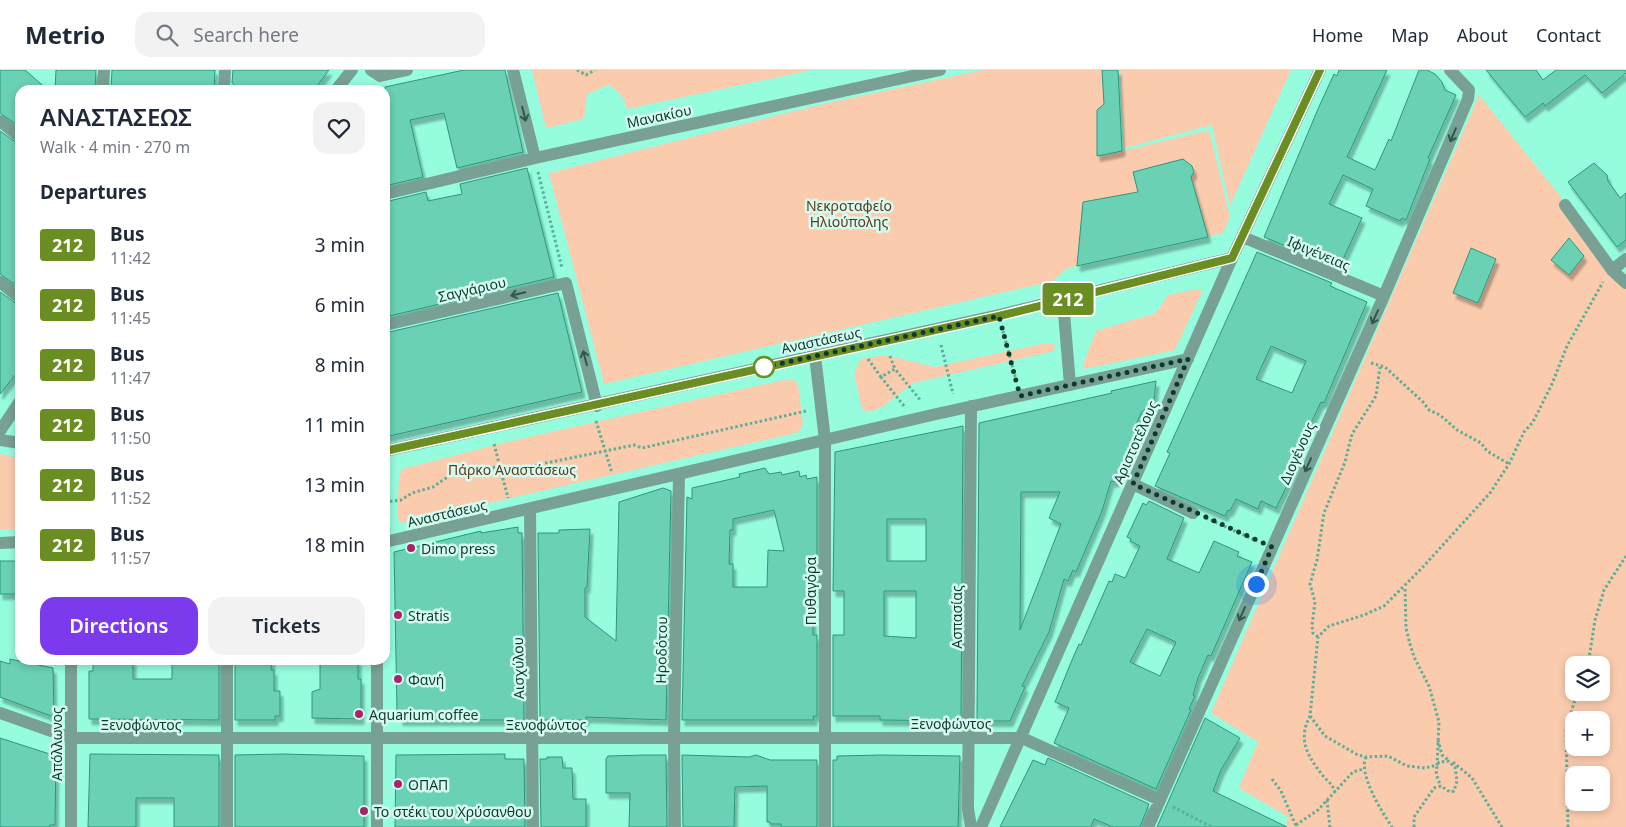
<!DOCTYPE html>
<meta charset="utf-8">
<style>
:root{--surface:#fff;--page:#f2f2f3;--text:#1f2937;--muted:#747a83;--line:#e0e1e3;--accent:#7c3aed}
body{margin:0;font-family:"Noto Sans",sans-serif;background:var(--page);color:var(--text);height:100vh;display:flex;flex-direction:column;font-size:19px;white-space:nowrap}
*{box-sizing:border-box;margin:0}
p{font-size:16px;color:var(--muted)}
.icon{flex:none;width:28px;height:28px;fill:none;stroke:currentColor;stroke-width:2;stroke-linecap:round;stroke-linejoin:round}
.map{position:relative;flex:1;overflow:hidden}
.drawer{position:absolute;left:15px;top:15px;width:375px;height:580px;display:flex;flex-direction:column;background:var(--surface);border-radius:15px;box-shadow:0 2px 8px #0003}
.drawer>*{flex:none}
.badge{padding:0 10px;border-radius:4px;font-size:18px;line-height:32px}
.controls{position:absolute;left:1565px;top:586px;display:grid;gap:10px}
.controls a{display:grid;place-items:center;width:45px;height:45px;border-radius:10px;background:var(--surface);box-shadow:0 2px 8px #0003;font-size:25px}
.you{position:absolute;width:25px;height:25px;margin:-12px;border:4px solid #fff;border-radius:50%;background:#1a73e8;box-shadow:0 0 0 8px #1a73e833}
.map>.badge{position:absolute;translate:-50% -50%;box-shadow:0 0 0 2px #fff}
h2{padding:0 25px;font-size:19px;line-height:45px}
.round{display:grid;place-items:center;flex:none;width:52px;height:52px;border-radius:15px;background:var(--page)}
.summary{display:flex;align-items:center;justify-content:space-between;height:85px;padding:0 25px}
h1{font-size:24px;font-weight:600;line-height:38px}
.cta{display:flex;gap:10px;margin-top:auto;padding:10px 25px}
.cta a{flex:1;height:58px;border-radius:15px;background:var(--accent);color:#fff;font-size:20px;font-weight:600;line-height:58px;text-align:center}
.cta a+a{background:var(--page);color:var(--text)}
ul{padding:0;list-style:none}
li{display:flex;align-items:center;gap:15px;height:60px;padding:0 25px}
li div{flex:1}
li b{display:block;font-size:19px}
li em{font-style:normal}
li .badge{min-width:55px;font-weight:700;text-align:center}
header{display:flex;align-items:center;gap:30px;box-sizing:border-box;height:70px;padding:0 25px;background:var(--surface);border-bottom:1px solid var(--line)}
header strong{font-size:24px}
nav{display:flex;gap:28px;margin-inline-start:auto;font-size:18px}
.search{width:350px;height:45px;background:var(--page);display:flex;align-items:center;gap:12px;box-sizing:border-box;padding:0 18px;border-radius:15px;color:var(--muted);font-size:19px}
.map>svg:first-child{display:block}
.green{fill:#fbcbae;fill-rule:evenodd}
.building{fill:#6ad1b4;stroke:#29987d;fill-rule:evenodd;filter:url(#shadow)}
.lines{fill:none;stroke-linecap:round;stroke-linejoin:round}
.path{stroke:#5eae98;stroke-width:3;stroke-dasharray:2.5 2.5;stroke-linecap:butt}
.minor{stroke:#79a094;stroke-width:12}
.oneway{stroke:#2d594d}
.line-casing{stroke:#fff;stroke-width:11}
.line{stroke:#6b8e23;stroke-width:8}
.walk{stroke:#0c3a2f;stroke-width:5;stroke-dasharray:0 9}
.stop-dot{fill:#fff;stroke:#6b8e23;stroke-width:2.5}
.poi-dot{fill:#a9236b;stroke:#d6fcef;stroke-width:2}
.labels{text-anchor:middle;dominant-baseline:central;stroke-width:5;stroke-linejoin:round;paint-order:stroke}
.street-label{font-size:14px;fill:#0c3a2f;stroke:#d6fcef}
.park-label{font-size:14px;fill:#5f381f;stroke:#d6fcef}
.poi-label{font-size:14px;fill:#0c3a2f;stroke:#d6fcef;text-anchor:start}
</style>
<header>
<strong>Metrio</strong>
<div class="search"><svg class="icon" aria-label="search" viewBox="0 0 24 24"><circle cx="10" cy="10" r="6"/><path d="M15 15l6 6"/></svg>Search here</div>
<nav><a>Home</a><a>Map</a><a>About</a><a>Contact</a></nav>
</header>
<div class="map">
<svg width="1626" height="757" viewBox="0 0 1626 757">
<defs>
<filter id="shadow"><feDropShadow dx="3" dy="5.5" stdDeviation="1" flood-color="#0004"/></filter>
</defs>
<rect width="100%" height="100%" fill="#96fcde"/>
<path class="green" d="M532,0H812L627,39C624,28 619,20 608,15L587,24L584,49L546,58Z
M983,0H1118L1122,81L1209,60L1230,147L1223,163L1067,198L1053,211L604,314L549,103L823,34Z
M1120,0H1291L1230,136L1212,55L1124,78Z
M1479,25L1626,208V757H1285L1288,747L1239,718L1258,672L1211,643ZM1574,595H1601V622H1574ZM1574,650H1601V678H1574ZM1574,705H1601V732H1574Z
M1195,219L1201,220V224L1175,280L1084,299L1083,294L1096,261L1156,243L1168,225Z
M1046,273H1052L1055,277L1054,281L913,313L882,337L872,341L862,340L854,303L861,289L885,285L935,297Z
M788,309L794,310L798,314L803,353L801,359L796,363L401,453L397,448L399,406L402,399L511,371Z
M0,384L20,388V459H0Z"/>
<path class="building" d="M0,0H25L48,20H20V57L0,43Z
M56,0H96L95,20H55Z
M112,0H215L214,20H111Z
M233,0H329L314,20H241L232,13Z
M464,0H505L523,82L457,98L444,43L410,50L423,107L385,116V17Z
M1102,0H1118L1122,81L1097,86V40L1104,34Z
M1339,0H1387L1347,87L1375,100L1389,69L1391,71L1419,0H1427L1435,4L1442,12L1445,20L1456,25L1428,88L1430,89L1406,150L1402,148L1400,151L1366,136L1373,119L1343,105L1329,134L1362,148L1339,198L1264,167L1318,39L1334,4L1337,6Z
M1486,0H1536L1543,10L1556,0H1626V3L1602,23L1585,5L1545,36L1543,33L1525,47Z
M0,61L20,75V218L0,204Z
M1183,89L1192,96L1194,102L1191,107L1208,167L1077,196L1083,132L1138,122L1133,102Z
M1594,93L1607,105L1608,111L1620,128L1626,123V170L1617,177L1568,112Z
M527,98L554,207L385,247V132L426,122L428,131L462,124L460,114Z
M1569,168L1584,186L1569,205L1551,190Z
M1471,178L1496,189L1478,233L1453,223Z
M1257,182L1332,213L1330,216L1367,232L1324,333L1321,332L1312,351L1305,356L1292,385L1300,389L1276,438L1261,431L1258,439L1236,429L1230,441L1228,440L1225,446L1155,416L1170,383L1167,382ZM1271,276L1306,291L1292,323L1256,309Z
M0,222L20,236V299L0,324Z
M558,223L582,322L385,367V263Z
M1156,311L1154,331L1141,343L1133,361L1138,363L1115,412L1111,411L1102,441L1076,502L1073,500L1068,511L1064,509L1049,562L1022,616L1025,617L1010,651H977L979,353L1112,323L1111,321ZM1021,422H1060L1049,448L1061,454L1020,560Z
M963,356L961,651L880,650V646H833V565H844V521H833L835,382ZM887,449H926V491H887ZM884,521H916V568L884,566Z
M765,398L769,404L781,402L782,405L799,401L800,407L806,405L807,409L817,407V521H813V565H817V646H813L814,650H682L687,427L692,429V418L740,407L739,404ZM774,440L784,481L768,480L767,517H733V494H729L730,460H733V449Z
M663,418L671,421L666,650L586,647V650H540L538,463H559V460L590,459L587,517L585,518V547L616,571L619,432Z
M1149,431L1184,448L1167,489L1199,503L1214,471L1239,482L1237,486L1252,492L1211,586L1208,585L1198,608L1193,625L1195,626L1189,639L1191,640L1156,719L1054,673L1069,638L1055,632L1072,590L1079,574L1081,575L1109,511L1112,512L1115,504L1125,508L1140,476L1130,471L1131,469L1127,467L1143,433L1146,435ZM1147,559L1176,572L1160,606L1130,592Z
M518,457V463H522L524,650H400V641H397L394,482L481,461V463Z
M0,491H20V524H0Z
M10,589L53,598L54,647L0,627V591L10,594Z
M93,590H133V609H172V590H219V650L89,649V601H93Z
M235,590H272L271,600H274V621H280V646H275V650H235Z
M320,590H358V609H361V649L312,648V622L320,619Z
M1205,648L1240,668L1221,700L1213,721L1287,757H1157Z
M0,668L56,686L55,755H50V757H0Z
M90,684L219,685V757H174V728H136V757H88Z
M283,684L364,686V757H235V685Z
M505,684V689H524L525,757H395L396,685Z
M645,685H666L667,757H629L630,723H606V689L608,686Z
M682,685L749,687L756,685L770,690H817V757H781V754H770V752H767V716L735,717L734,757H683Z
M881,685L960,686L958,757H833V690H837V686Z
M547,687H562L563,698H572L573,729H586V757H541L540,689H547Z
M1048,688L1149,734L1140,757H1113L1094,749L1091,757H1000L1033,690L1045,695Z"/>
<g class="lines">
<path class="path" d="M577,0L586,5L595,0
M538,102L562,198
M1003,261L1016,310
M941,275L953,324
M890,286L895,299
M868,289L881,307
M1371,293L1385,297L1423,332L1429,340L1440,345L1457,360L1481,373L1487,381L1509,394
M904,336L881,307L895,299L921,331
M596,351L612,403
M494,374L508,428
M385,432L401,430L412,423L433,417L449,406L497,397L503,402L634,375L642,378L806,341
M1206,448L1257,471
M1318,567L1313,563L1312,555L1315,532L1310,514L1317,490L1324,443L1345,392L1352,364L1376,326L1380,297
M1588,595L1595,550L1604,520L1626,486
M1310,646L1325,666L1358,685L1366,687L1388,686L1407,696L1425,698L1437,695L1439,652L1429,616L1414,587L1410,574L1406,558L1405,517
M1438,670L1442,685L1448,690
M1366,687C1358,704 1382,742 1392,757
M1453,692L1472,708L1502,757
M1272,709L1281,721L1296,756
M1335,723C1333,714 1329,713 1324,707C1308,687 1297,670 1310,646L1318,567L1329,556L1364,545L1384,536L1422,498L1490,423L1509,394L1524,362L1533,352L1552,314L1567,276L1603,212
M1327,730L1330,757
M1173,737L1212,757
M1296,755L1318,740L1353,702L1363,699
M1414,757V747L1434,718L1441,716L1450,722L1454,721L1457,711L1455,697L1448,691L1439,692C1434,701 1437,708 1441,716
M1568,757L1566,661L1577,622"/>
<path class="minor" d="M371,0L380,6L407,0
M513,0L535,88
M103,20L104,0
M224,20L225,0
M336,20L352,0
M0,51L20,67
M385,124L535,88L940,0
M1565,135L1612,200L1626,213
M1243,167L1384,226
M1612,200L1626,189
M0,212L20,228
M1063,231L1070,315
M385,255L566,213L597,336
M815,286L825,370V757
M0,361L20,331
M0,370L20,373
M385,381L999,245L1232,188
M1133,414L1193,443
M530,439L533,757
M385,472L932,345L1188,289
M0,473L20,472
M71,590V757
M227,590V757
M377,590V757
M0,643L71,668H1022L1160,730
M675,757L674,668L679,404
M971,757L968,739L971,336
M981,757L1232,188L1320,0
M1148,757L1384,226L1468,29L1469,20L1450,0"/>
</g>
<defs><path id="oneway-shaft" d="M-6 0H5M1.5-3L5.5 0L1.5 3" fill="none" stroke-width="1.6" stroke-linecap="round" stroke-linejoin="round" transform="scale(1.25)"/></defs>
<g class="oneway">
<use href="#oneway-shaft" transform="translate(524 44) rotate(76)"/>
<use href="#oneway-shaft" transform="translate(1453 65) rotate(113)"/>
<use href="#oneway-shaft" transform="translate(518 224) rotate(167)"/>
<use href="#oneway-shaft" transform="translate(1375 247) rotate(114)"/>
<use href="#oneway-shaft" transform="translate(585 288) rotate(-105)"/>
<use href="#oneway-shaft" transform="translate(1308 395) rotate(114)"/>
<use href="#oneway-shaft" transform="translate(1242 544) rotate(114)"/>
</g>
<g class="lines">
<defs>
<path id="line" d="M385,381L999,246L1232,188L1320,0"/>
</defs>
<use href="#line" class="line-casing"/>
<use href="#line" class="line"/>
<path class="walk" d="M764,297L760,298L999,246L1020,326L1188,289L1133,414L1272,477L1256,514"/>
</g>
<circle class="stop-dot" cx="764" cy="297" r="10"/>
<g class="poi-dot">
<circle cx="411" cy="478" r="5"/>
<circle cx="398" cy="545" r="5"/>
<circle cx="398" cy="609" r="5"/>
<circle cx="359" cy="644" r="5"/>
<circle cx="398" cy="714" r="5"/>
<circle cx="364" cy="741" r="5"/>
</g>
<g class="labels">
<g class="street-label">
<text transform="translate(659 46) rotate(-12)">Μανακίου</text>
<text transform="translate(1319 183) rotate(23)">Ιφιγένειας</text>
<text transform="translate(472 219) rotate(-13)">Σαγγάριου</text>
<text transform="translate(821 270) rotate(-12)">Αναστάσεως</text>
<text transform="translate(1135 372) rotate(-66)">Αριστοτέλους</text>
<text transform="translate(1297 383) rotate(-66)">Διογένους</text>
<text transform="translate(447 443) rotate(-13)">Αναστάσεως</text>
<text transform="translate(810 521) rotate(-90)">Πυθαγόρα</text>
<text transform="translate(956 547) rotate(-90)">Ασπασίας</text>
<text transform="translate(661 580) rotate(-89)">Ηροδότου</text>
<text transform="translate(518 598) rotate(-91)">Αισχύλου</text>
<text x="951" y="653">Ξενοφώντος</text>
<text x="141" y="654">Ξενοφώντος</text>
<text x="546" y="654">Ξενοφώντος</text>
<text transform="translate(56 674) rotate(-90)">Απόλλωνος</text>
</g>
<g class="park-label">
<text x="849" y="135">Νεκροταφείο<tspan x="849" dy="16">Ηλιούπολης</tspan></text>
<text x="512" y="399">Πάρκο Αναστάσεως</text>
</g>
<g class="poi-label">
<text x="421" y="478">Dimo press</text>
<text x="408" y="545">Stratis</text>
<text x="408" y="609">Φανή</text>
<text x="369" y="644">Aquarium coffee</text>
<text x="408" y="714">ΟΠΑΠ</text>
<text x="374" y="741">Το στέκι του Χρύσανθου</text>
</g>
</g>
</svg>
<div class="controls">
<a><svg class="icon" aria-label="layers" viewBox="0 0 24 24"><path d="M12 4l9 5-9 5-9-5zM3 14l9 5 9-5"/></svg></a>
<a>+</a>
<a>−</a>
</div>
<div class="you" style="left:1256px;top:514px"></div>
<b class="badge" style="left:1068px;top:229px;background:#6b8e23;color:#fff">212</b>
<section class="drawer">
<div class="summary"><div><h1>ΑΝΑΣΤΑΣΕΩΣ</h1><p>Walk · 4 min · 270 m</p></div><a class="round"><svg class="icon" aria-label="heart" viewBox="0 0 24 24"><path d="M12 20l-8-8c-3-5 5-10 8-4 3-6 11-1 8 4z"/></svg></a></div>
<h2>Departures</h2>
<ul>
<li><span class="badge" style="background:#6b8e23;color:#fff">212</span><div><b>Bus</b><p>11:42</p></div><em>3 min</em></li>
<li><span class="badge" style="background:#6b8e23;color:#fff">212</span><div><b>Bus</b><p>11:45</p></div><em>6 min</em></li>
<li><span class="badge" style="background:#6b8e23;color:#fff">212</span><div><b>Bus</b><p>11:47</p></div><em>8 min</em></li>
<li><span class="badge" style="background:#6b8e23;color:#fff">212</span><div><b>Bus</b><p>11:50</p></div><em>11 min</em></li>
<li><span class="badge" style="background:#6b8e23;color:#fff">212</span><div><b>Bus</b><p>11:52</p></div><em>13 min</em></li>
<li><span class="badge" style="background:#6b8e23;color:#fff">212</span><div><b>Bus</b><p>11:57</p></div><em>18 min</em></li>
</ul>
<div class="cta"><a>Directions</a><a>Tickets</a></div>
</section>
</div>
